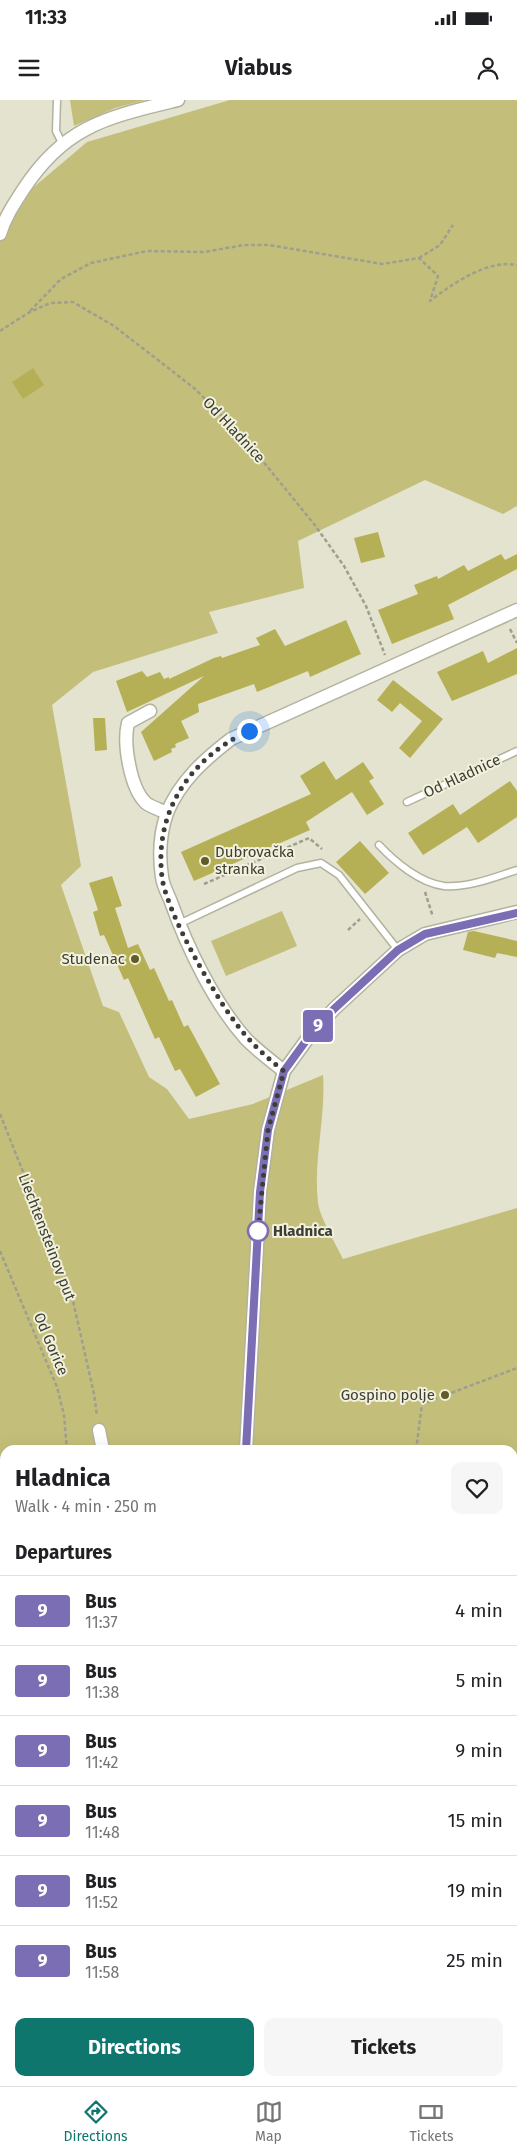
<!DOCTYPE html>
<meta charset="utf-8">
<style>
:root{--surface:#fff;--page:#f6f6f6;--text:#202124;--muted:#757577;--line:#e0e0e0;--accent:#0f766e}
body{margin:0;font-family:"Fira Sans",sans-serif;background:var(--page);color:var(--text);height:100vh;display:flex;flex-direction:column;font-size:19px;white-space:nowrap}
*{box-sizing:border-box;margin:0}
p{font-size:16px;color:var(--muted)}
.icon{flex:none;width:28px;height:28px;fill:none;stroke:currentColor;stroke-width:2;stroke-linecap:round;stroke-linejoin:round}
.map{position:relative;flex:1;overflow:hidden}
.side{position:absolute;left:0px;top:1345px;width:518px;height:641px;display:flex;flex-direction:column;background:var(--surface);border-radius:15px 15px 0 0;box-shadow:0 5px 20px #0002}
.side>*{flex:none}
.badge{padding:0 10px;border-radius:4px;font-size:18px;line-height:32px}
.you{position:absolute;width:25px;height:25px;margin:-12px;border:4px solid #fff;border-radius:50%;background:#1a73e8;box-shadow:0 0 0 8px #1a73e833}
.map>.badge{position:absolute;translate:-50% -50%;box-shadow:0 0 0 2px #fff}
h2{padding:0 15px;font-size:19px;line-height:45px}
.round{display:grid;place-items:center;flex:none;width:52px;height:52px;border-radius:10px;background:var(--page)}
.head{display:flex;align-items:center;justify-content:space-between;height:85px;padding:0 15px}
h1{font-size:24px;font-weight:700;line-height:38px}
.action{display:flex;gap:10px;margin-top:auto;padding:10px 15px}
.action a{flex:1;height:58px;border-radius:10px;background:var(--accent);color:#fff;font-size:20px;font-weight:700;line-height:58px;text-align:center}
.action a+a{background:var(--page);color:var(--text)}
ul{padding:0;list-style:none}
li{display:flex;align-items:center;gap:15px;height:70px;padding:0 15px;border-top:1px solid var(--line)}
li div{flex:1}
li b{display:block;font-size:19px}
li em{font-style:normal}
li .badge{min-width:55px;font-weight:700;text-align:center}
.status{display:flex;justify-content:space-between;align-items:center;height:35px;padding:0 25px;background:var(--surface);direction:ltr}
.status svg{height:14px;fill:currentColor}
header{display:flex;justify-content:space-between;align-items:center;height:65px;padding:0 15px;background:var(--surface);font-size:22px;font-weight:700}
.tab-bar{display:flex;justify-content:space-around;align-items:center;height:70px;border-top:1px solid var(--line);background:var(--surface);font-size:14px;color:var(--muted)}
.tab-bar a{display:grid;justify-items:center;gap:2px}
.tab-bar .active{color:var(--accent)}
.map>svg:first-child{display:block}
.green{fill:#c3bf7a}
.building{fill:#b5b055}
.lines{fill:none;stroke-linecap:round;stroke-linejoin:round}
.lane-casing{stroke:#b2b29f;stroke-width:9}
.street-casing{stroke:#b2b29f;stroke-width:15}
.path{stroke:#9f9e8f;stroke-width:2.5;stroke-dasharray:4 2.5;stroke-linecap:butt}
.lane{stroke:#fff;stroke-width:6}
.street{stroke:#fff;stroke-width:12}
.line-casing{stroke:#fff;stroke-width:11}
.line{stroke:#7b6eb4;stroke-width:8}
.walk{stroke:#3d3d35;stroke-width:5;stroke-dasharray:0 9}
.poi-dot{fill:#5f5c29;stroke:#f1f1dc;stroke-width:2}
.stop-dot{fill:#fff;stroke:#7b6eb4;stroke-width:2.5}
.labels{text-anchor:middle;dominant-baseline:central;stroke-width:4;stroke-linejoin:round;paint-order:stroke}
.street-label{font-size:15px;fill:#3d3d35;stroke:#f1f1dc}
.poi-label{font-size:15px;fill:#3d3d35;stroke:#f1f1dc;text-anchor:end}
.stop-label{font-size:15px;font-weight:bold;fill:#3d3d35;stroke:#f1f1dc;text-anchor:start}
</style>
<div class="status"><b>11:33</b><svg viewBox="0 0 49 12"><path d="M0 12V9h3v3zM5 12V6h3v6zM10 12V3h3v9zM15 12V0h3v12zM26 1h20v11H26zM47 4h2v5h-2z"/></svg></div>
<header><svg class="icon" aria-label="menu" viewBox="0 0 24 24"><path d="M4 6h16M4 12h16M4 18h16"/></svg>Viabus<svg class="icon" aria-label="person" viewBox="0 0 24 24"><circle cx="12" cy="8" r="4"/><path d="M4 21q1-7 8-7t8 7"/></svg></header>
<div class="map">
<svg width="517" height="1986" viewBox="0 0 517 1986">
<rect width="100%" height="100%" fill="#e4e3cf"/>
<path class="green" d="M70,0H145L115,8L74,26Z
M230,0H517V406L503,414L425,380L298,441L304,488L209,512L218,533L93,572L52,605L81,766L61,785L103,906L119,912L149,977L167,989L189,1019L253,1004L323,975C326,1018 313,1060 318,1103C320,1118 336,1144 343,1159L517,1108V1485L513,1487L512,1350H5V1594L0,1589V113L2,114L87,42Z
M282,811L297,846L226,876L211,841Z
M513,1610L517,1618V1816L512,1812Z
M5,1736V1799L0,1792V1737Z
M103,1981H162L164,1986H105Z"/>
<path class="building" d="M33,268L44,285L23,299L12,282Z
M378,432L385,457L361,463L354,438Z
M501,454L505,460L517,454V469L448,505L454,519L392,544L378,510L418,494L414,485L437,476L438,479L464,465L468,471Z
M346,520L361,554L310,577L308,571L257,592L254,584L198,604L199,612L181,621L189,638L175,644L176,647L171,649L172,652L154,661L141,632L204,576L127,612L116,581L142,571L147,577L160,572L164,579L169,577V579L214,558L221,556L222,558L260,545L256,538L275,529L285,546Z
M517,548V574L452,601L437,572L483,551L488,563Z
M393,580L443,619L410,658L399,648L422,621L400,603L392,612L377,600Z
M93,618H105L107,650L95,651Z
M324,661L336,680L363,662L374,678L369,681L384,704L367,715L352,692L306,722L310,730L194,781L181,752L311,694L300,676Z
M510,681L517,691V717L478,743L467,727L423,755L408,733L453,704L460,715Z
M360,741L389,773L365,794L336,762Z
M112,776L122,806L115,808L128,848L138,844L150,870L154,868L169,901L172,900L184,927L188,925L220,984L196,997L180,969L175,971L159,937L155,939L128,878L124,880L104,835L100,836L93,812L98,810L89,783Z
M474,831L517,841V857L497,853L495,858L463,850L468,832Z"/>
<g class="lines">
<defs>
<path id="lane" d="M57,0L56,31L62,43
M407,702L517,651
M379,745C395,762 420,783 444,786C468,788 495,777 517,770
M179,824L297,768L321,763L339,775L398,850"/>
<path id="street" d="M0,134C5,117 14,104 23,90C65,25 108,17 178,0
M150,611L128,623C123,643 130,688 146,703C151,707 161,710 167,713
M284,971C271,961 258,951 246,939C214,903 187,847 171,802C168,794 163,786 162,777C159,757 160,733 167,713C180,681 205,659 231,639L517,510
M99,1330L103,1350
M246,1350L260,1092L268,1030L284,971L308,938L334,909L398,850L425,834L517,812
M512,1932L517,1935
M283,1981L285,1986"/>
</defs>
<use href="#lane" class="lane-casing"/>
<use href="#street" class="street-casing"/>
<path class="path" d="M419,158L440,145L453,125
M30,211L61,179L91,163L147,151L204,152L244,145H269L382,164L419,158L438,176L430,201C452,184 488,159 517,165
M0,231L28,213L50,203L73,202L114,226L194,288L244,338L314,424L344,466L366,506L385,555
M510,529L517,543
M204,784L309,738L322,749
M425,792L433,817
M348,830L360,819
M0,1014L71,1192L94,1294L97,1316
M0,1151L57,1287L64,1315L67,1350
M416,1350L422,1304L517,1268"/>
<use href="#lane" class="lane"/>
<use href="#street" class="street"/>
</g>
<g class="lines">
<defs>
<path id="line" d="M246,1350L260,1092L268,1030L284,971L308,938L334,909L398,850L425,834L517,813"/>
</defs>
<use href="#line" class="line-casing"/>
<use href="#line" class="line"/>
<path class="walk" d="M249,631C190,658 154,712 162,777C165,802 191,852 205,875C228,915 246,942 284,971L268,1030L258,1131"/>
</g>
<g class="poi-dot">
<circle cx="205" cy="761" r="5"/>
<circle cx="135" cy="859" r="5"/>
<circle cx="445" cy="1295" r="5"/>
</g>
<circle class="stop-dot" cx="258" cy="1131" r="10"/>
<g class="labels">
<g class="street-label">
<text transform="translate(234 330) rotate(47)">Od Hladnice</text>
<text transform="translate(462 676) rotate(-25)">Od Hladnice</text>
<text transform="translate(47 1137) rotate(69)">Liechtensteinov put</text>
<text transform="translate(51 1244) rotate(67)">Od Gorice</text>
</g>
<g class="poi-label">
<text x="215" y="752" text-anchor="start">Dubrovačka<tspan x="215" dy="17">stranka</tspan></text>
<text x="125" y="859">Studenac</text>
<text x="435" y="1295">Gospino polje</text>
</g>
<g class="stop-label">
<text x="273" y="1131">Hladnica</text>
</g>
</g>
</svg>
<div class="you" style="left:249px;top:631px"></div>
<b class="badge" style="left:318px;top:926px;background:#7b6eb4;color:#fff">9</b>
<section class="side">
<div class="head"><div><h1>Hladnica</h1><p>Walk · 4 min · 250 m</p></div><a class="round"><svg class="icon" aria-label="heart" viewBox="0 0 24 24"><path d="M12 20l-8-8c-3-5 5-10 8-4 3-6 11-1 8 4z"/></svg></a></div>
<h2>Departures</h2>
<ul>
<li><span class="badge" style="background:#7b6eb4;color:#fff">9</span><div><b>Bus</b><p>11:37</p></div><em>4 min</em></li>
<li><span class="badge" style="background:#7b6eb4;color:#fff">9</span><div><b>Bus</b><p>11:38</p></div><em>5 min</em></li>
<li><span class="badge" style="background:#7b6eb4;color:#fff">9</span><div><b>Bus</b><p>11:42</p></div><em>9 min</em></li>
<li><span class="badge" style="background:#7b6eb4;color:#fff">9</span><div><b>Bus</b><p>11:48</p></div><em>15 min</em></li>
<li><span class="badge" style="background:#7b6eb4;color:#fff">9</span><div><b>Bus</b><p>11:52</p></div><em>19 min</em></li>
<li><span class="badge" style="background:#7b6eb4;color:#fff">9</span><div><b>Bus</b><p>11:58</p></div><em>25 min</em></li>
</ul>
<div class="action"><a>Directions</a><a>Tickets</a></div>
</section>
</div>
<nav class="tab-bar">
<a class="active"><svg class="icon" aria-label="directions" viewBox="0 0 24 24"><path d="M12 3l9 9-9 9-9-9zM9 14v-3h6M13 9l2 2-2 2"/></svg>Directions</a>
<a><svg class="icon" aria-label="map" viewBox="0 0 24 24"><path d="M3 6l6-2 6 2 6-2v14l-6 2-6-2-6 2zM9 4v14M15 6v14"/></svg>Map</a>
<a><svg class="icon" aria-label="tickets" viewBox="0 0 24 24"><path d="M3 7h18v10H3zM15 7v10"/></svg>Tickets</a>
</nav>
